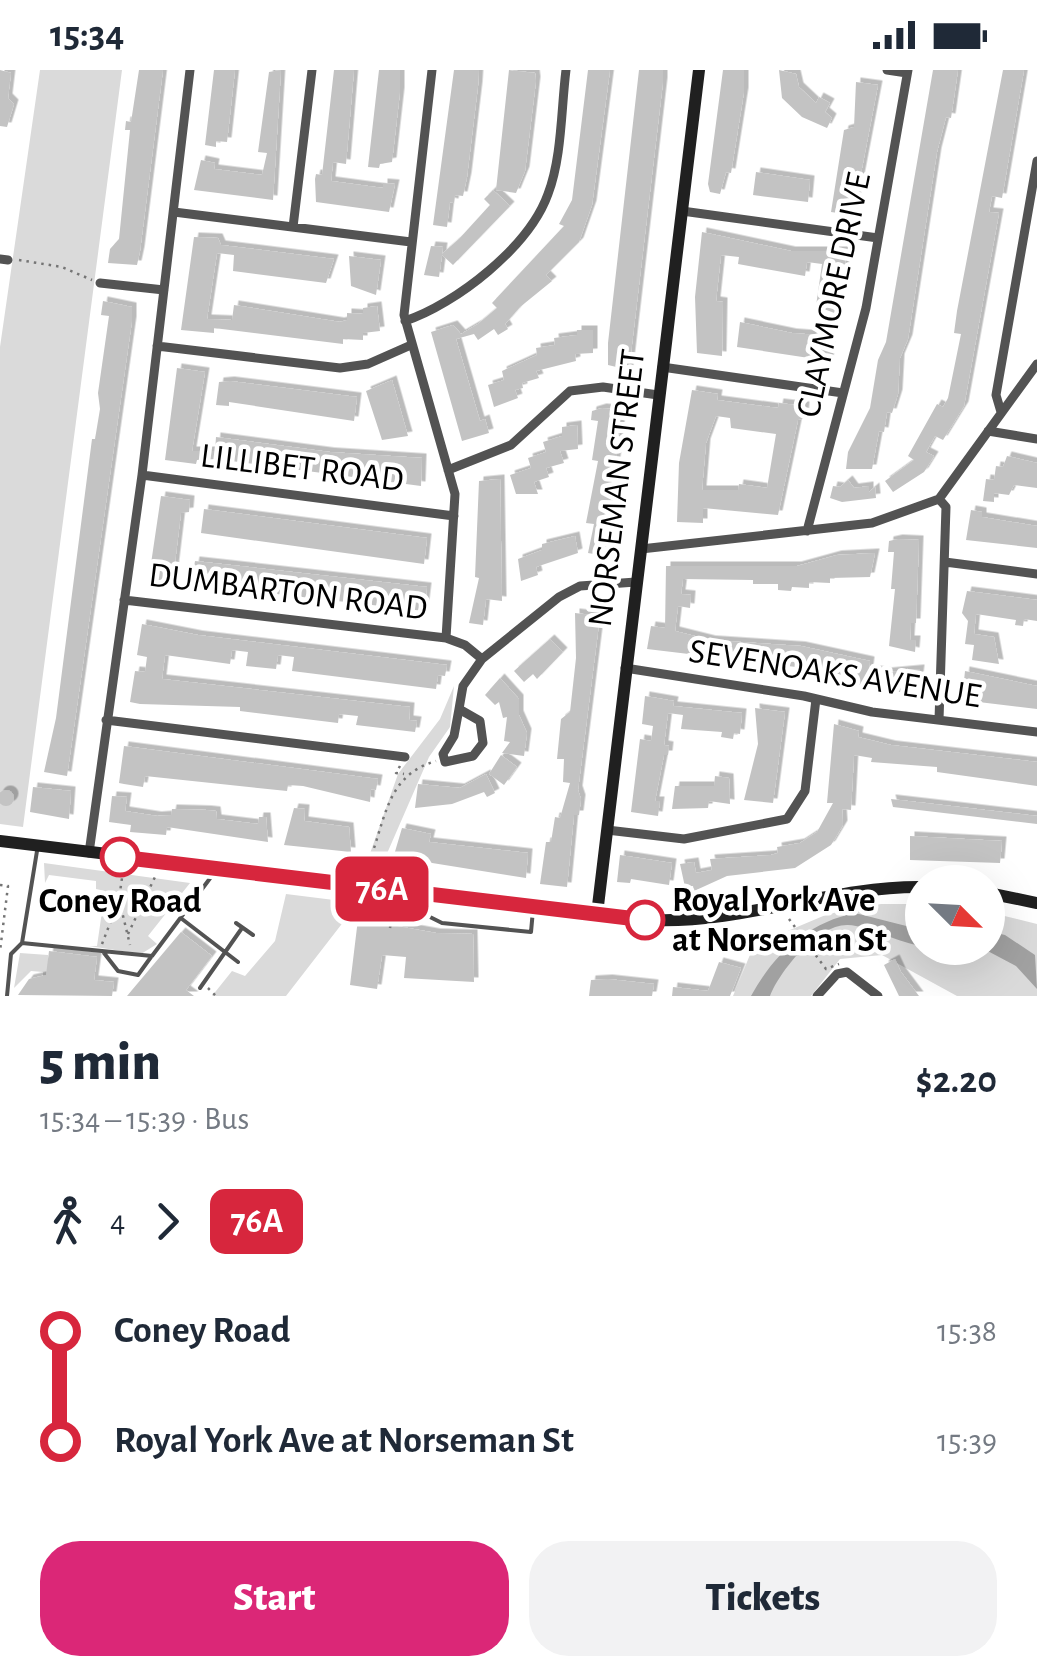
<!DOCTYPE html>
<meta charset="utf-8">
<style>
:root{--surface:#fff;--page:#f2f2f3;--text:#1f2937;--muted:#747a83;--accent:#db2777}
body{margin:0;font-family:"Alegreya Sans",sans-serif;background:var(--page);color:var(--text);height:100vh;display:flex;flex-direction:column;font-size:38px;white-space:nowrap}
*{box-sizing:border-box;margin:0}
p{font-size:32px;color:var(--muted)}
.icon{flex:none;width:55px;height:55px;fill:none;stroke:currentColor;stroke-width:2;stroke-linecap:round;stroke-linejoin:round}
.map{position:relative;height:926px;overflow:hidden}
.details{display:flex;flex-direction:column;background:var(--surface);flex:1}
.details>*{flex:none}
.badge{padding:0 20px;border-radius:15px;font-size:35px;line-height:65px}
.needle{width:65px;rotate:114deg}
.tools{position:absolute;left:905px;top:795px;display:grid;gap:20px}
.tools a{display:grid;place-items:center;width:100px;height:100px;border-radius:50%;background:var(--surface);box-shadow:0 10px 40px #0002;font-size:50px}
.map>.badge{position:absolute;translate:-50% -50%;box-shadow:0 0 0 5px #fff}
.legs{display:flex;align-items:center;gap:15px;height:110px;padding:0 40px;font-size:32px}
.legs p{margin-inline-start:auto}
.head{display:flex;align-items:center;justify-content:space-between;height:170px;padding:0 40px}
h1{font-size:55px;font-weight:800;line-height:75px}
.cta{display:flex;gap:20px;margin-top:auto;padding:20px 40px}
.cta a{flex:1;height:115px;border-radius:40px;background:var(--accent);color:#fff;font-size:40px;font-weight:800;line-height:115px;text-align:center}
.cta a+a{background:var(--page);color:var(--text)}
ul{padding:0 40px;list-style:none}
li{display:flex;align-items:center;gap:35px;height:110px;font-size:38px}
li i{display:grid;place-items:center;width:15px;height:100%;margin:0 12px;background:currentColor}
li i::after{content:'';width:25px;height:25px;margin:-12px;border:8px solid;border-radius:50%;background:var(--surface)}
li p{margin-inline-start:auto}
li:first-child i{background:linear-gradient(#0000 50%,currentColor 0)}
li:last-child i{background:linear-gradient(currentColor 50%,#0000 0)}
.status{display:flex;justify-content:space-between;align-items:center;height:70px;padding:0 50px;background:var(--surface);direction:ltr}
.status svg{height:28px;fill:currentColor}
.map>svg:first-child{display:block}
.green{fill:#dadada}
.water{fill:#a1a1a1}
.building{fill:#c3c3c3;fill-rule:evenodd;filter:url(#shadow)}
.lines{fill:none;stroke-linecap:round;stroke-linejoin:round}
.path{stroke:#757575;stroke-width:2.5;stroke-dasharray:2.5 5;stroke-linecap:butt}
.lane{stroke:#535353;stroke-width:4}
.street{stroke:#535353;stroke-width:9}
.secondary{stroke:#202020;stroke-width:12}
.line-1-casing{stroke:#fff;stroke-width:22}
.line-1{stroke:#d7263d;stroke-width:15}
.stop-1-dot{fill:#fff;stroke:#d7263d;stroke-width:5}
.labels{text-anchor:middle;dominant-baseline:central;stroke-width:9;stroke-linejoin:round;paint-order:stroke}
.street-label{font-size:35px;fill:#000;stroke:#fff}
.stop-label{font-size:35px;font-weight:bold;fill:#000;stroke:#fff;text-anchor:start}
</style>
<div class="status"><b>15:34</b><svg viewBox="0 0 49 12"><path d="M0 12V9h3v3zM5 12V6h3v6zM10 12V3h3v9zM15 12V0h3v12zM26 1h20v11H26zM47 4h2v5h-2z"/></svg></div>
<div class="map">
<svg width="1037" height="926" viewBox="0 0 1037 926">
<defs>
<filter id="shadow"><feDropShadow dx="4.5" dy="-4.5" stdDeviation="0" flood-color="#0004"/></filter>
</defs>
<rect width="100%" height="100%" fill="#fff"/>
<path class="green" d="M40,0H122L23,757L0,754V277Z
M454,616L450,657L429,687L382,795L367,792L398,704L440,649Z
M44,793L190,813L148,866L157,874L141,884L89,876H97L105,821L96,819V811L49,805L45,813Z
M286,824L358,833L286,926H212L232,901L245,906L275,871Z
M881,834H922V878H988V842L1037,854V926H957L882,885L840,889L811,926H733L754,875L828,844Z
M20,883L48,885L49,910L43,909V902L31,901L14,918Z"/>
<path class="water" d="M855,843L922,860V876C899,873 868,856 848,855C817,854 780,901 770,926H751C774,884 807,853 855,843Z
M988,861L1005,865L1035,885L1037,919L1016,896L982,878H988Z"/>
<path class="building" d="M0,0L11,3L8,28L14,34L7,57L0,56Z
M139,0H163L140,181L137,195L108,193L110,179L119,169L130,60H125L126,51L131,52Z
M214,0H235L227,72L216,71V77L205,75Z
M281,0L273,130L194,120L201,90L215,93L214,99L262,105L267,83L258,82L269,2Z
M334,0H354L346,94L333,92L331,111L383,118V113L395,114L389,142L316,132L315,109L316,104L322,105Z
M379,0H400V22L392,92L380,94L379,98L368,97Z
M454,0H479L478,16L467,107L463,126L455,125L454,133L450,132L447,157L433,155Z
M509,0L535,3L536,11L525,101L516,123L496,120Z
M588,0H610L592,135L579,172L546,205L552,211L520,237L505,254L508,259L498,265L494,259L478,270L474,264L456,269L480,351L485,349L489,363L462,371L431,262L453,255L461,264L478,254L497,238L492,233L564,156L559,154L572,130Z
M639,0H663V12L629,300L608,295V273Z
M723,0H744V22L731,103L726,102L720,124L710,122L708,114Z
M779,0L796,4L799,17L816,33L819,27L830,33L825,42L832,48L827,58L802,47L782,28Z
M933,0H958L951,48L946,47L937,82L908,269L900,288L898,324L892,343L887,342L884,362L879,361L872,399H846L848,382L870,338L878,290L886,272Z
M1003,0H1024L1002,128L992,126L989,142L999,143L964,336L943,370L935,366L926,382L934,386L924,402L893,422L885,411L914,390L908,386L937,334L943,337L948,328L961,264L954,263L957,241Z
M856,12L878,15L853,145L831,142L844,60L854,57Z
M756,102L810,110L808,132L753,125Z
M493,120L510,136L453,195L442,185L439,207L424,205L431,176L443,177L442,184L459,169L490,135L484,129Z
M702,162L791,181H847L837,244L816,236L822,194L807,192L805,206L738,194L739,187L721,185L716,231L723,232L722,286L697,283L695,227Z
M194,167L218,168L221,175L334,189L326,213L233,201L234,185L217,183L207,249L232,250L234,235L340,252L347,250V243L363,244V238L377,236L380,261L363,263V270L343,269V274L214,258V263L181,260Z
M349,186L381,190L376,225L351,216Z
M103,231L132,237V251L67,706L44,702L56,648L92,369H95L100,339L98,323L109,246L101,245Z
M740,252L792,263L832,266L829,291L737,277Z
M577,260H593V283L575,284L576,291L536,301L539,308L522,313L523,318L515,320L518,328L494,337L488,315L504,310L502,301L537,285L536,278L555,275L554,268L577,265Z
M177,298L205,302L192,381H215L216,367L330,382L422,388L421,416L216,389L197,390L196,394L165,390Z
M392,310L408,366L382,370L366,321Z
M230,311L357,327L354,351L229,332V336L216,335L219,312Z
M692,320L718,324L717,330L778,338L779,333L805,336L804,348L798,350L778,445L703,438V453L677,452L679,393ZM716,346L730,348L731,358L776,364L767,418L739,414L738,420H702L706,373Z
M602,338L622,340L605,486L588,483L594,454L586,453L598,391L592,390L598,351L591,350L592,341Z
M577,355L578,379L560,381L564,393L546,398L549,407L534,412L538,424H516L510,405L531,398L528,388L546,382L543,372L562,366V357Z
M1007,386L1037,393V418L1014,415L1009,425L994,423V432L983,431L986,409L994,410L996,396L1003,397Z
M500,409L502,531L486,529L483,555L469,553L479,508L475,507L479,411Z
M848,410L854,418L869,416V422L875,417L876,428L842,432L830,428L833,416L840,417Z
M161,426L190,430L189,442L181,443L172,517L148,514Z
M204,439L427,468L424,494L201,463Z
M971,440L982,442V447L1037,456V478L966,470Z
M575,466L578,483L536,497L538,505L521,511L518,489L542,480V474Z
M898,469L919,470L916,553H911L910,570H916L915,582L889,576L895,519H891L894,482H888L889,471Z
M875,483L870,507L830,508V513L809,512V518L792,517L791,521L778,520V514H753V510L683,509L681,524L691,525L690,538L678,536L675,561L711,570L801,576L870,591L869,599L887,602L920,599L917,623L884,621L857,614L858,608L813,599L647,579L651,556L665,558L666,496H797L837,485Z
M195,491L427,517L424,541L199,515L201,505L193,504Z
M967,521L1037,530V551L1024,549L1023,556L1015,555L1016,550L976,544L974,564L994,567L999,594L972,590L974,575L965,574L968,551L962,543Z
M575,543L600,546L578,720L581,729L579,745H574L567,817L540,814L546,772H551L555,747L560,748L570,713L563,712L564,689H557L561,649L570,642L576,588Z
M142,554L198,565L447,595L445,606L438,605L436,619L292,601L294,587L278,585L276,599L246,596L248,582L232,580L230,594L165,585L162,609L410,637L409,650L417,651L415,662L356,655L358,646L339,644L338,653L240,641V637L140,634L130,632L135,601L145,602L147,587L137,585Z
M550,569L563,582L537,609L533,604L524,612L514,601Z
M965,601L1037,616V639L962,630Z
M500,608L519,629V645L527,663L524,686L502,683L510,672L504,671L507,647L503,648L499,632L495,635L485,625Z
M645,626L674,631L673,636L742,643L740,664L734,663L733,669L721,667L722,662L681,659L683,645L668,643L664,675L669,676L668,685H664L655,731H660L658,746L631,742L640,669L651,671L653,656L642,654Z
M755,638L785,642L773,733L744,730L758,674Z
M834,654L859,661L858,667L891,675L1037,692V716L937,702V697L871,692L872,688L854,685L851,740L842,739L843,755L831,775L795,798L727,806L694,821L693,816L685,817L680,794L694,792L696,803L712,800L710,789L771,785L778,783L777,777L800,773L817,762L833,733H827Z
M124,676L378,709L376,720L371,719L370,732L303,716L288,715L287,721L145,706L143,717L124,714L119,713Z
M501,685L517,697L504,715L489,704Z
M486,704L495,723L487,727L484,722L452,734L415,738L418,714L460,718Z
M715,706L729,708L730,734L709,731L708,738L672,739L675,716H714Z
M33,717L71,721L69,749L30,742Z
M-2 728a8 8 0 1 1 16 0a8 8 0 1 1-16 0Z
M112,726L127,727L125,741L157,746L171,745L172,739L207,740L216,741L217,749L258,754L259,747H266L268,772L167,757L166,765L130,762L131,755L109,752Z
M891,729L1037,746V754L893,737Z
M294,738L305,739L304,751L349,757L351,782L284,775Z
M402,758L431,764L429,772L528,783L526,808L401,788L394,785Z
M910,766L1002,771L1000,793L910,790Z
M620,785L672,793L669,815L631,809L630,813L617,812Z
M358,849L436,863L473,864L474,912L404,908L406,887L382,885L377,919L350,915Z
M181,862L212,886L186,920L194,926H127Z
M49,881L97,887L94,910L114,912L112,926L18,925L29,909L46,905Z
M895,889L901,902L919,926H899L884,895Z
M719,892L741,898L730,926H672L673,917L708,921Z
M608,909L654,914L652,926H589L591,910Z"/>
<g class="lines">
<path class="path" d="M19,190L62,197L92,210
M400,696L396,703L404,704
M366,799C386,755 383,706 436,691
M123,801L119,829L130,875
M0,815L8,816L0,881
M789,849L826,899L839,894
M390,858L393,838
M128,864L155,807
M102,874L119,830
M208,918L216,926"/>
<path class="lane" d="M427,829L426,845L442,853L531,862L533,840
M182,849L238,892
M236,853L253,865
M22,873L152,886L214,803
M104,883L118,901L138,905L151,887
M200,918L242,858
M7,926L11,884L22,873L37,781"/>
<path class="street" d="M432,0L404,245L455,424L446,568
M887,0L907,3
M682,141L878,168
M174,142L411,172
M293,157L312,0
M0,189L8,190
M100,213L164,220
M405,251C456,234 529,177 548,124C562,87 561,40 566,0
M157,276L340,298L368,294L411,275
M662,297L843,323
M1001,342L996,325L1037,91
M988,361L1037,369
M448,400L511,375L570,321L603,317L658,325
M142,405L454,446
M939,429L946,437L939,650
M807,461L866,238L908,0
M641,479L872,453L939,429L1037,294
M945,492L1037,504
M124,530L446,568L465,575L482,589
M625,598L804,626L872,642L1037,662
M459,639L454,666L443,684L445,692L473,686L483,673L480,651L459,639L463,616L482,589L559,527L580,516L636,512
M106,650L405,687
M607,760L684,769L787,749L805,721L816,629
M89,783L142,405L190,0
M817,926L837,904L847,902L878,926"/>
<path class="secondary" d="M0,771L654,850C745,853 832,816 922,817
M988,823L1037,833
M597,844L699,0"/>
</g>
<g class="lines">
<defs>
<path id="line-1" d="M120,787L645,850"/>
</defs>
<use href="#line-1" class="line-1-casing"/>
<use href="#line-1" class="line-1"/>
</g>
<g class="stop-1-dot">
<circle cx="120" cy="787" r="18"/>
<circle cx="645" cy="850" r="18"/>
</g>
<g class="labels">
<g class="street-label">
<text transform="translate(834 225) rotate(-78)">CLAYMORE DRIVE</text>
<text transform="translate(302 398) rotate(7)">LILLIBET ROAD</text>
<text transform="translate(617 418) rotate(-83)">NORSEMAN STREET</text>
<text transform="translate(288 522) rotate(7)">DUMBARTON ROAD</text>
<text transform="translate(835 604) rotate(9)">SEVENOAKS AVENUE</text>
</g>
<g class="stop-label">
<text x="672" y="830">Royal York Ave<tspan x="672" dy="40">at Norseman St</tspan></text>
<text x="120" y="831" text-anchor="middle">Coney Road</text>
</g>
</g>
</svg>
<div class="tools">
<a><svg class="needle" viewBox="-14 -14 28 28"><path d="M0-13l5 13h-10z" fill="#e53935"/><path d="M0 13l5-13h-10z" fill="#747a83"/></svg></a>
</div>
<b class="badge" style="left:382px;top:819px;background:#d7263d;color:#fff">76A</b>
</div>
<section class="details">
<div class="head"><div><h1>5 min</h1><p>15:34 – 15:39 · Bus</p></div><b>$2.20</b></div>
<div class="legs"><svg class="icon" aria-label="walk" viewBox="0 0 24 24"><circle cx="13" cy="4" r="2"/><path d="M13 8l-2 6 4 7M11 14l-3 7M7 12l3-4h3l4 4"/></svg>4<svg class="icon" aria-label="forward" viewBox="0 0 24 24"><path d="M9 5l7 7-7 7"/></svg><b class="badge" style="background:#d7263d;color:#fff">76A</b></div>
<ul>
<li><i style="color:#d7263d"></i><b>Coney Road</b><p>15:38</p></li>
<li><i style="color:#d7263d"></i><b>Royal York Ave at Norseman St</b><p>15:39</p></li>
</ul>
<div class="cta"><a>Start</a><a>Tickets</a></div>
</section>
